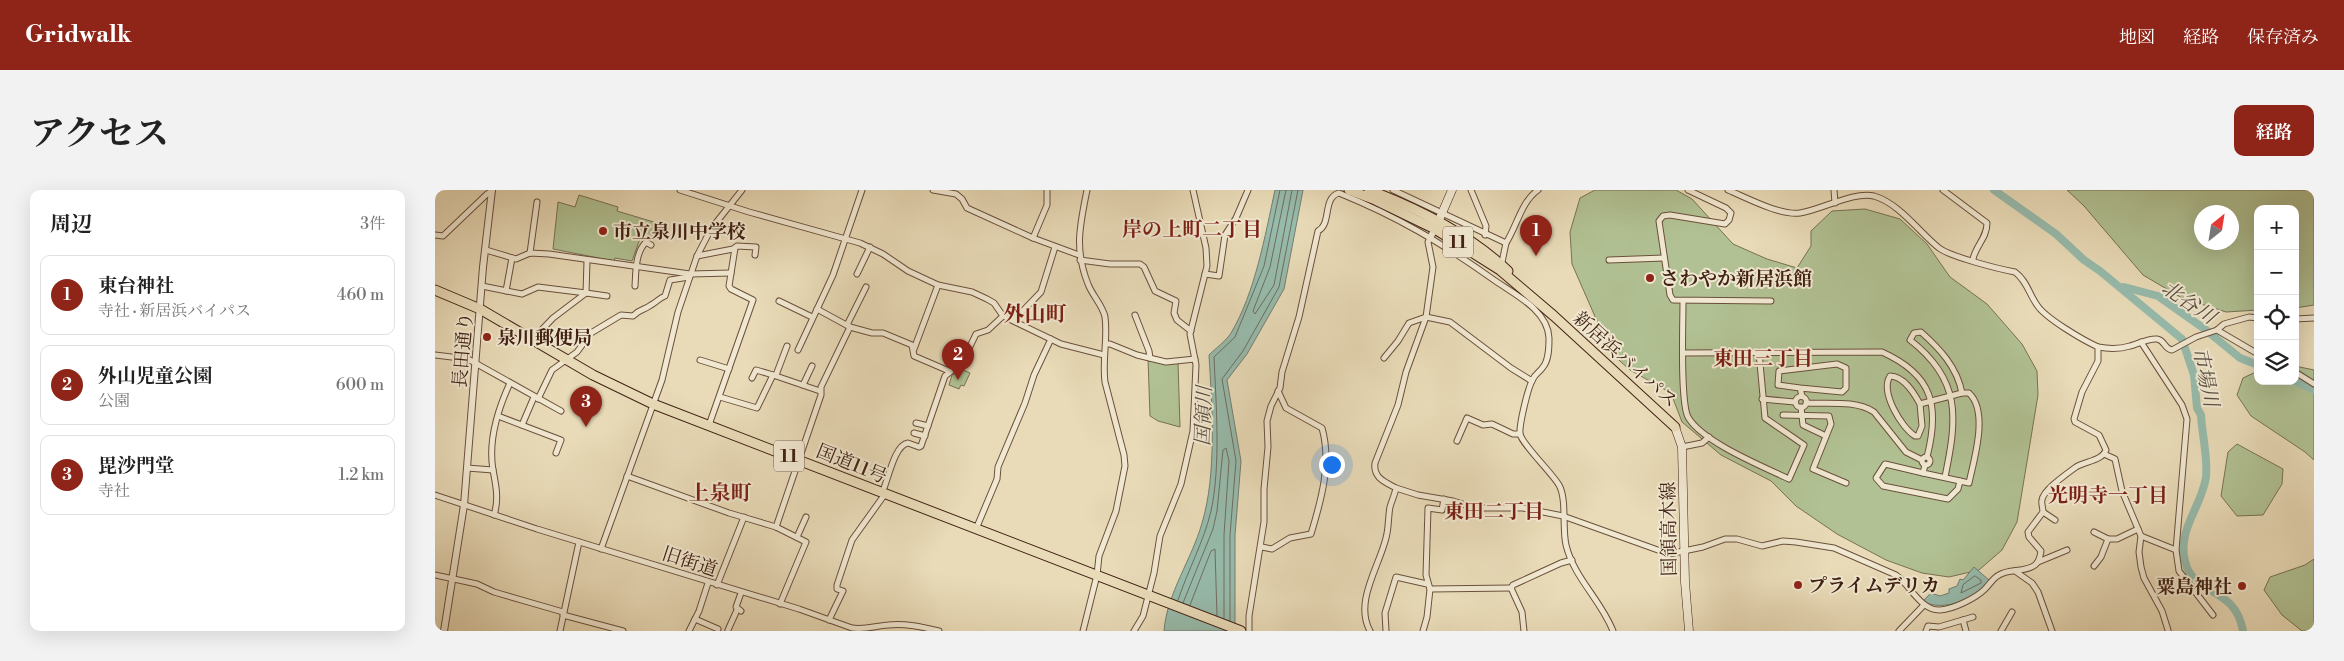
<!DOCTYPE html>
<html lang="ja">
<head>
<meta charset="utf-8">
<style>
	:root { --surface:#fff; --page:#f2f2f2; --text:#222; --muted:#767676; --line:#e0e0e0; --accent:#8f2418 }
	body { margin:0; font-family:"Libre Bodoni","Noto Serif JP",serif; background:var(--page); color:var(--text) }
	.controls { position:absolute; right:15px; top:15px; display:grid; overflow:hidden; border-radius:10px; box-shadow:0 5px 20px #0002 }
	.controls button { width:45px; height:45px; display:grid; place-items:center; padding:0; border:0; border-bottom:1px solid var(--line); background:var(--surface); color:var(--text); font:25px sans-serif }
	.compass { position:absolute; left:1759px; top:15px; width:45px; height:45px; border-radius:50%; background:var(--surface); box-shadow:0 5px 20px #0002; rotate:30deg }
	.you { position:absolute; left:896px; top:274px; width:18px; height:18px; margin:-12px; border:4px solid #fff; border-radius:50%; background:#1a73e8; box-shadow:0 0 0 8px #1a73e833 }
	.badge { display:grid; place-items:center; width:32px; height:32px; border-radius:50%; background:var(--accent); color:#fff; font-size:16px; font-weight:700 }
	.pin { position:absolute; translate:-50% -41px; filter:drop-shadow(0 1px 2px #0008) }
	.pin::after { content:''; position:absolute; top:26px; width:18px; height:15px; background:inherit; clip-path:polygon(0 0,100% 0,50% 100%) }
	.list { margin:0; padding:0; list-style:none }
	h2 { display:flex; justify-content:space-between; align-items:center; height:65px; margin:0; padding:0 20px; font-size:21px }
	h2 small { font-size:16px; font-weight:400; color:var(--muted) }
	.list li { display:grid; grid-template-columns:32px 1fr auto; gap:15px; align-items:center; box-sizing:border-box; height:80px; margin:0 10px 10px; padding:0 10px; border:1px solid var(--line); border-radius:10px }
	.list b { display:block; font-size:19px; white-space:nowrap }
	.list p { margin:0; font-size:16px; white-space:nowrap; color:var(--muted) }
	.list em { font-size:16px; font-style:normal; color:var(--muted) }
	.icon { flex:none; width:28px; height:28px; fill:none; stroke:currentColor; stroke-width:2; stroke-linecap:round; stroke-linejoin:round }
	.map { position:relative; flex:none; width:1879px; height:441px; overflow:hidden; border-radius:10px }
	header { display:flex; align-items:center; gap:30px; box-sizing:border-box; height:70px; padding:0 25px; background:var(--accent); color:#fff }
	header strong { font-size:24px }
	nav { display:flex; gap:28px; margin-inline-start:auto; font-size:18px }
	.intro { display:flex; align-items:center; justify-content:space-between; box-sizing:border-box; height:120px; padding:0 30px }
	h1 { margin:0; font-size:35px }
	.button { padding:12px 22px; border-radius:10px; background:var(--accent); color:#fff; font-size:18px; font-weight:700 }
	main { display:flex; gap:30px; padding:0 30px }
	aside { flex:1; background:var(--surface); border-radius:10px; box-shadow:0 5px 20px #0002 }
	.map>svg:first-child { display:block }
</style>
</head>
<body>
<header>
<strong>Gridwalk</strong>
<nav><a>地図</a><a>経路</a><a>保存済み</a></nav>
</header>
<div class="intro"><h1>アクセス</h1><a class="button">経路</a></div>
<main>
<aside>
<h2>周辺<small>3件</small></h2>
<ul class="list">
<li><span class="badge">1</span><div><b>東台神社</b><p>寺社 · 新居浜バイパス</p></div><em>460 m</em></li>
<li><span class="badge">2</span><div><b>外山児童公園</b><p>公園</p></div><em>600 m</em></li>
<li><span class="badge">3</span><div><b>毘沙門堂</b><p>寺社</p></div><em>1.2 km</em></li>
</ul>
</aside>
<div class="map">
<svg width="1879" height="441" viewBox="0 0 1879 441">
	<rect width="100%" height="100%" fill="#e9dbb8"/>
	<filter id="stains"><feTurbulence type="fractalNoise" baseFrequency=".004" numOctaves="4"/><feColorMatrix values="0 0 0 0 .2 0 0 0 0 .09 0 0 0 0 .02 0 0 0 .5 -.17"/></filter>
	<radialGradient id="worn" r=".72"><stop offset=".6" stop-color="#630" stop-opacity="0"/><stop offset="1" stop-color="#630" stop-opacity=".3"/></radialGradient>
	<g fill="#b1c193" stroke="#787154" fill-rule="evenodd">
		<polygon points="1160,0 1241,0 1257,9 1298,54 1332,69 1362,78 1376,56 1376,41 1397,21 1430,19 1465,29 1492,54 1515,87 1552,114 1587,154 1602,181 1603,205 1582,332 1567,360 1544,380 1514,387 1487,383 1451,370 1402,344 1361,316 1336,291 1286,265 1247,232 1236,203 1195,180 1176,163 1137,74 1135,42 1145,8"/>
		<path d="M1632 0H1879V115L1860 118V19H1823V120L1791 122 1747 108 1708 85 1649 16ZM1766 22H1796V52H1766Z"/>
		<polygon points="144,5 183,17 182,21 222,33 218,47 206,46 197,71 180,68 179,71 118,59 123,12 140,17"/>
		<polygon points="713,169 743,172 745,237 723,231 715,226"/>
		<polygon points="1860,176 1879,180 1879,270 1870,262 1816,226 1802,205 1808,188 1823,181 1823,191 1860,191"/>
		<polygon points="526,179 535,183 529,196 526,195 524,199 514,195 517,185"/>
		<polygon points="1802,254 1848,279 1847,294 1828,325 1802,326 1786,306 1793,262"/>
		<polygon points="1879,369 1879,441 1867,441 1847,425 1829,400 1835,387 1870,375"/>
	</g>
	<g fill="#97bbac" stroke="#747d6f">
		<path d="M840 0H868L849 99 812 164 792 190 806 271 800 345V441H729C732 403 757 369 767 333 782 284 777 215 774 165 781 158 791 151 796 143 820 103 830 46 840 0Z"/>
		<path d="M1539 377 1554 390C1543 409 1507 423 1488 411L1496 403 1505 406 1514 403V399L1522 396 1525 389 1528 390Z"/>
	</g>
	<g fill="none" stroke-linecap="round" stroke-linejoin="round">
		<g stroke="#6c6e60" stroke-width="1">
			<polyline points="851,0 835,77 818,121 820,124 839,95 857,0"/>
			<polygon points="1540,386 1546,390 1546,393 1526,403 1528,395"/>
			<path d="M743 410C753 380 769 351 776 321 786 275 781 214 779 167L800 147 829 76 845 0"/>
			<polyline points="748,413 778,339 782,321 788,260 791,258 794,271 789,345 789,428"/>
			<polyline points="755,415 776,361 780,359 782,426"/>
			<polyline points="795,431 795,345 801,271 787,189 808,161 844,97 863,0"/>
		</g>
		<g stroke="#97bbac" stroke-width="8">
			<path d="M1559 0 1621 44 1649 70 1665 81 1747 149 1759 185 1762 218 1766 225C1767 245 1773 267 1771 287 1767 316 1742 340 1750 371 1758 407 1800 395 1808 441"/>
			<polyline points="1689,97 1723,106 1771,140 1805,168 1823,175"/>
			<polyline points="1860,191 1879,200"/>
		</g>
		<defs>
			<g id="minor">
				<polyline points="245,0 314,22 425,53 448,64 473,81 503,95 537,102 552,109 559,113 568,126 626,154 669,165"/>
				<polyline points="498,0 521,4 527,9 532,18 598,48 644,65"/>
				<path d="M958 0 1071 53C1082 36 1086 12 1103 0"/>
				<polyline points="1036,0 1051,36 1050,45"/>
				<polyline points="1253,0 1291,18 1296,23 1294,30 1290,34 1235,25 1228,26 1224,31 1235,105 1238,110 1336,111"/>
				<polyline points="1399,0 1400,13"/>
				<path d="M1508 0 1552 33C1552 48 1541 55 1538 69"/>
				<polyline points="0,45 8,46 52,4 57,1"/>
				<polyline points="598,48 612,15 612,0"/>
				<polyline points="51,60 81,69 95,63 114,64 255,84 296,83"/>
				<polyline points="95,63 102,12"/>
				<polyline points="262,66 298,59 302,56 321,57 320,65"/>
				<polyline points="645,70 675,74 705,74 709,77 720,101 741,111 739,123 742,130 756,141"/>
				<polyline points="1174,70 1229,68"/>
				<polyline points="1066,77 1071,53"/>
				<polyline points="422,84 435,57"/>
				<polyline points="770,84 784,86 790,45 801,28 813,0"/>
				<polyline points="47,96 87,104 103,97 151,103 152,71"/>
				<path d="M200 96C201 82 200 63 211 52L216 55"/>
				<polyline points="71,101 77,68"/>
				<polyline points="344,111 377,127"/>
				<path d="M1248 112C1248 134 1245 211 1253 227 1267 252 1329 277 1354 289L1369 255 1330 228 1324 162"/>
				<polyline points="700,125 714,161 715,168"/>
				<polyline points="1860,129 1879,128"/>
				<polyline points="579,130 606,102 620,57"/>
				<polyline points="412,135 431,97"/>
				<polyline points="415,137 437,143 448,143 477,155 479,166 514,181"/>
				<polyline points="1782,140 1823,164"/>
				<polyline points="97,150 118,128 151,103 172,106"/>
				<polyline points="1706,152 1747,215 1752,229 1741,360"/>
				<polyline points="671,154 675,154 702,165 731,172 760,169"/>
				<path d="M1663 157C1674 159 1685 159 1695 156 1703 154 1714 148 1722 149 1730 150 1729 159 1737 160L1761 147 1782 140 1789 134 1814 127 1823 128"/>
				<polyline points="479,159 503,95"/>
				<polyline points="363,160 398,85 427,0"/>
				<path d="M1249 163 1447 162C1498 185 1505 216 1492 267"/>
				<polyline points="0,165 33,169 126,221"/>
				<polyline points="949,168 963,151 974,133 991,127 1015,132 1076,178 1097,191"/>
				<polyline points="265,170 294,179"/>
				<polyline points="1860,182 1879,194"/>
				<polyline points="341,185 352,156"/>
				<polyline points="317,188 321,180 338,185"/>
				<polyline points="368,195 377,176"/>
				<polyline points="1365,198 1407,202 1411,198 1411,178 1402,174 1344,181 1343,195 1365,198 1367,206"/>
				<circle cx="1366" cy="212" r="5.5"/>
				<polyline points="285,207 322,218 338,185 385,201"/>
				<path d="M103 209 117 180 142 162 156 143 186 125 198 126C206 118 208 121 216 115 222 112 224 108 230 106L235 90 254 87"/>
				<polyline points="1327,209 1360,212"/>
				<path d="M1371 213C1393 214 1421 210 1439 222L1471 262 1487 270"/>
				<path d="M1485 214C1479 203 1469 186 1455 186 1445 202 1466 237 1480 246H1483L1487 236 1485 214 1527 203H1534C1554 222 1539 269 1534 293L1525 291 1523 299 1513 309 1448 296 1441 288 1450 274 1488 283"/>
				<polyline points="1366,217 1368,235 1391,246"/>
				<polyline points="1348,225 1394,226 1396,234 1378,279 1411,293"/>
				<polyline points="63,226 126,250 121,263"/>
				<polyline points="481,233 493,236"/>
				<polyline points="87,235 99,207"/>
				<polyline points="274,235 318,110 296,99 294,96 300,58"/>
				<polyline points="479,243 490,246"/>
				<polyline points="1022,251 1032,228 1048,235 1057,234 1078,244 1085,244"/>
				<polyline points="1247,257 1267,253 1274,247"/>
				<polyline points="1669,264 1680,269 1687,301 1706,346 1704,362 1706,377 1709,388 1727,421 1733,440"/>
				<circle cx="1491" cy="271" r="4"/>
				<polyline points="1490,275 1488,283 1525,291"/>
				<polyline points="32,278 58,280"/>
				<polyline points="192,286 294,323 341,337"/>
				<path d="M1510 287C1522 229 1527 190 1475 150L1479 143 1486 142C1505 159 1522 177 1527 203"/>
				<path d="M961 298 983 305 1018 311 1040 318H1088L1128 326 1234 364 1268 357 1290 349H1302L1327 356 1348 351 1361 352 1399 358 1461 385C1475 395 1486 421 1505 420 1519 419 1541 408 1550 399 1555 394 1558 388 1564 385 1575 378 1589 383 1600 375 1605 371 1605 366 1606 361L1594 347 1593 342 1608 322C1608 318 1606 313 1607 310 1608 300 1633 283 1641 277 1650 271 1667 271 1671 260L1664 245 1640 232 1639 229 1647 202 1663 171V157C1648 150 1610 128 1602 115 1594 104 1592 91 1580 82 1564 79 1516 67 1504 58 1485 43 1464 13 1439 6 1419 1 1386 20 1365 23 1346 26 1312 8 1293 0"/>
				<path d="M447 303C453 291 459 255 473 253L484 257 486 256 510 186 527 173 541 144 553 140 568 126"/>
				<path d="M0 305 102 339 364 419 417 438C430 440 440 436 453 435 470 433 487 437 504 441"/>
				<polyline points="1009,309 1007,320 993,318 991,385 995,399 1076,398"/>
				<polyline points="1608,322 1620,330"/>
				<path d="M59 325C64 310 61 295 58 280 53 251 63 219 75 193"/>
				<polyline points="541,339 562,289 563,277 590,213 599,185 616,149"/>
				<polyline points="1659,342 1673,349 1666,367 1659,376"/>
				<polyline points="1706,346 1741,360 1744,381 1778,425"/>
				<polyline points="362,347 371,327"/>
				<polyline points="1673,349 1682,349 1703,339"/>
				<path d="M827 357 837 359 855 348 876 344C886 311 897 273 887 238L851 218 843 201"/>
				<polyline points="166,359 227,190 243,122 262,66 276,39 307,0"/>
				<polyline points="1603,372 1632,360"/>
				<polyline points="1580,381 1597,393 1603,402 1617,441"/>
				<polyline points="0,385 42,394 59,402 128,422"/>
				<polyline points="282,395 309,327"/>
				<polyline points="345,414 371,352 341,337 386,205 386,197 415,137 382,119"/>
				<polyline points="306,421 301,417 306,403"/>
				<polyline points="128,425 188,441"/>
				<polyline points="260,429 283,439"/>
				<polyline points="394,430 408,401 402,399 402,395 417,350 450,304"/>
				<polyline points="1528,430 1531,441"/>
				<polyline points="293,440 302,420"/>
				<polyline points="125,441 144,352"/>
				<polyline points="254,441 264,421 273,393"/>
				<path d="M648 441 662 385 664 366 681 321 690 276 689 265 670 192C667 170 673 149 670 127 668 116 657 105 653 94 639 59 645 35 652 0"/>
				<polyline points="699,441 708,426 719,383 725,346 746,294 758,241 761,175 755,144 772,76 771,58 758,0"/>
				<path d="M814 441V426L829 332V299L833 257 832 231 836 216 845 198 847 182 864 127 883 41C897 34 887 8 904 3 963 27 1007 53 1059 90 1079 104 1113 120 1114 148 1114 157 1114 170 1108 177 1105 182 1100 184 1098 189 1093 197 1084 235 1085 244 1087 254 1117 283 1124 295 1132 309 1127 338 1131 355 1139 388 1166 410 1178 441"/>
				<path d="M935 441C919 412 944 377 951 348 954 337 953 327 955 317 957 310 960 304 961 298 950 292 938 288 940 273L963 215 971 182 991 127 998 77 993 52 996 46"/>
				<polyline points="951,441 950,423 961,387 992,394"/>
				<polyline points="988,441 992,427 995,399"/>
				<polyline points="1089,441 1087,422 1076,398 1078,395 1126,373 1137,370"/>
				<polyline points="1464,441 1489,415"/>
				<polyline points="1491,441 1493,436 1504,437 1538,427"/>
				<polyline points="1566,441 1577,422"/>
			</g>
			<g id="tertiary">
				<polyline points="996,46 1000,39"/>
				<polyline points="9,441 29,315 48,77 57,0"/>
			</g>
			<g id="secondary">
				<polyline points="1001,37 1017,0"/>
				<polyline points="1240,237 1247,257 1250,392 1254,441"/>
			</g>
			<g id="trunk">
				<polyline points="914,0 938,9 1000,39 1065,80 1119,126 1240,237"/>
				<path d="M934 0C984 19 1034 44 1073 81"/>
				<polyline points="0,100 45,119 158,185 218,214 806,441"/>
			</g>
		</defs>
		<use href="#minor" stroke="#6a503d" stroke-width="7"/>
		<use href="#tertiary" stroke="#6a503d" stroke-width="8"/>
		<use href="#secondary" stroke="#402114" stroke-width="9"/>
		<use href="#trunk" stroke="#402114" stroke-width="11"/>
		<use href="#minor" stroke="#f1e8d1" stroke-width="5"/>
		<use href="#tertiary" stroke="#f1e8d1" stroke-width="6"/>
		<use href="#secondary" stroke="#f1e8d1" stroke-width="8"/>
		<use href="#trunk" stroke="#e9dbb8" stroke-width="9"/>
	</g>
	<g fill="#8f2418" stroke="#f1e8d1" stroke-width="2">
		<circle cx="168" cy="41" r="5"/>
		<circle cx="1215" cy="88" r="5"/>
		<circle cx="52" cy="147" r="5"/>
		<circle cx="1363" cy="395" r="5"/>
		<circle cx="1807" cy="396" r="5"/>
	</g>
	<g text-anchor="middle" stroke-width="4" stroke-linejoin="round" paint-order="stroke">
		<g fill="#f1e8d1" stroke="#755d4d" stroke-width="1">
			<rect x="1008" y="36.5" width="30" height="31" rx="4"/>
			<rect x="339" y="250.5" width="30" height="31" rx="4"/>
		</g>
		<g font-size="18" font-weight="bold" fill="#402114">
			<text x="1023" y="58">11</text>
			<text x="354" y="272">11</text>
		</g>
		<g font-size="19" font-weight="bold" fill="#402114" stroke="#f1e8d1" text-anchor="start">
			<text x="178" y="48">市立泉川中学校</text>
			<text x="1225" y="95">さわやか新居浜館</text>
			<text x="62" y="154">泉川郵便局</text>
			<text x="1373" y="402">プライムデリカ</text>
			<text x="1797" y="403" text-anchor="end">粟島神社</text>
		</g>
		<g font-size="19" fill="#402114" stroke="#f1e8d1">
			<text transform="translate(27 160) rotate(-85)" y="7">長田通り</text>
			<text transform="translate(1191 169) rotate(42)" y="7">新居浜バイパス</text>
			<text transform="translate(417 273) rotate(22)" y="7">国道11号</text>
			<text transform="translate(1233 339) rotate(-91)" y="7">国領高木線</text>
			<text transform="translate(255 371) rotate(18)" y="7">旧街道</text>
		</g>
		<g font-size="20" font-weight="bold" fill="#7a1f14" stroke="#f1e8d1">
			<text x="757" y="46">岸の上町二丁目</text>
			<text x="1328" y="175">東田三丁目</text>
			<text x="1673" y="312">光明寺一丁目</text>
			<text x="1059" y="328">東田二丁目</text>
		</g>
		<g font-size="20" font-style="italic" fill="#5a4f42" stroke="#f1e8d1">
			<text transform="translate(1754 112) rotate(34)" y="7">北谷川</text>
			<text transform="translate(1771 187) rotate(78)" y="7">市場川</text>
			<text transform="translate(768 226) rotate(-88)" y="7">国領川</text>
		</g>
		<g font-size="21" font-weight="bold" fill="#7a1f14" stroke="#f1e8d1">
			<text x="600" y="131">外山町</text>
			<text x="285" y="310">上泉町</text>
		</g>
	</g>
	<rect width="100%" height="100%" filter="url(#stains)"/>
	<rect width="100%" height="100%" fill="url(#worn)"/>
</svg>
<div class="controls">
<button>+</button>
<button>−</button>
<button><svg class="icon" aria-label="locate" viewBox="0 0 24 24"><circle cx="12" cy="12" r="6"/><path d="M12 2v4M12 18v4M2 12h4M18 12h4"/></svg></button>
<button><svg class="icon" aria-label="layers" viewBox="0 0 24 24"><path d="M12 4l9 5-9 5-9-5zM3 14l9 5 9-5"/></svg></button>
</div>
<svg class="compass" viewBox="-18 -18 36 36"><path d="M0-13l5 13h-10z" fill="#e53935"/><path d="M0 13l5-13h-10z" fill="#767676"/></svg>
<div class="you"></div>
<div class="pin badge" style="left:1101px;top:66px">1</div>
<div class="pin badge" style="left:523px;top:190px">2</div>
<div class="pin badge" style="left:151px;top:237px">3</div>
</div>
</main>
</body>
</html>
